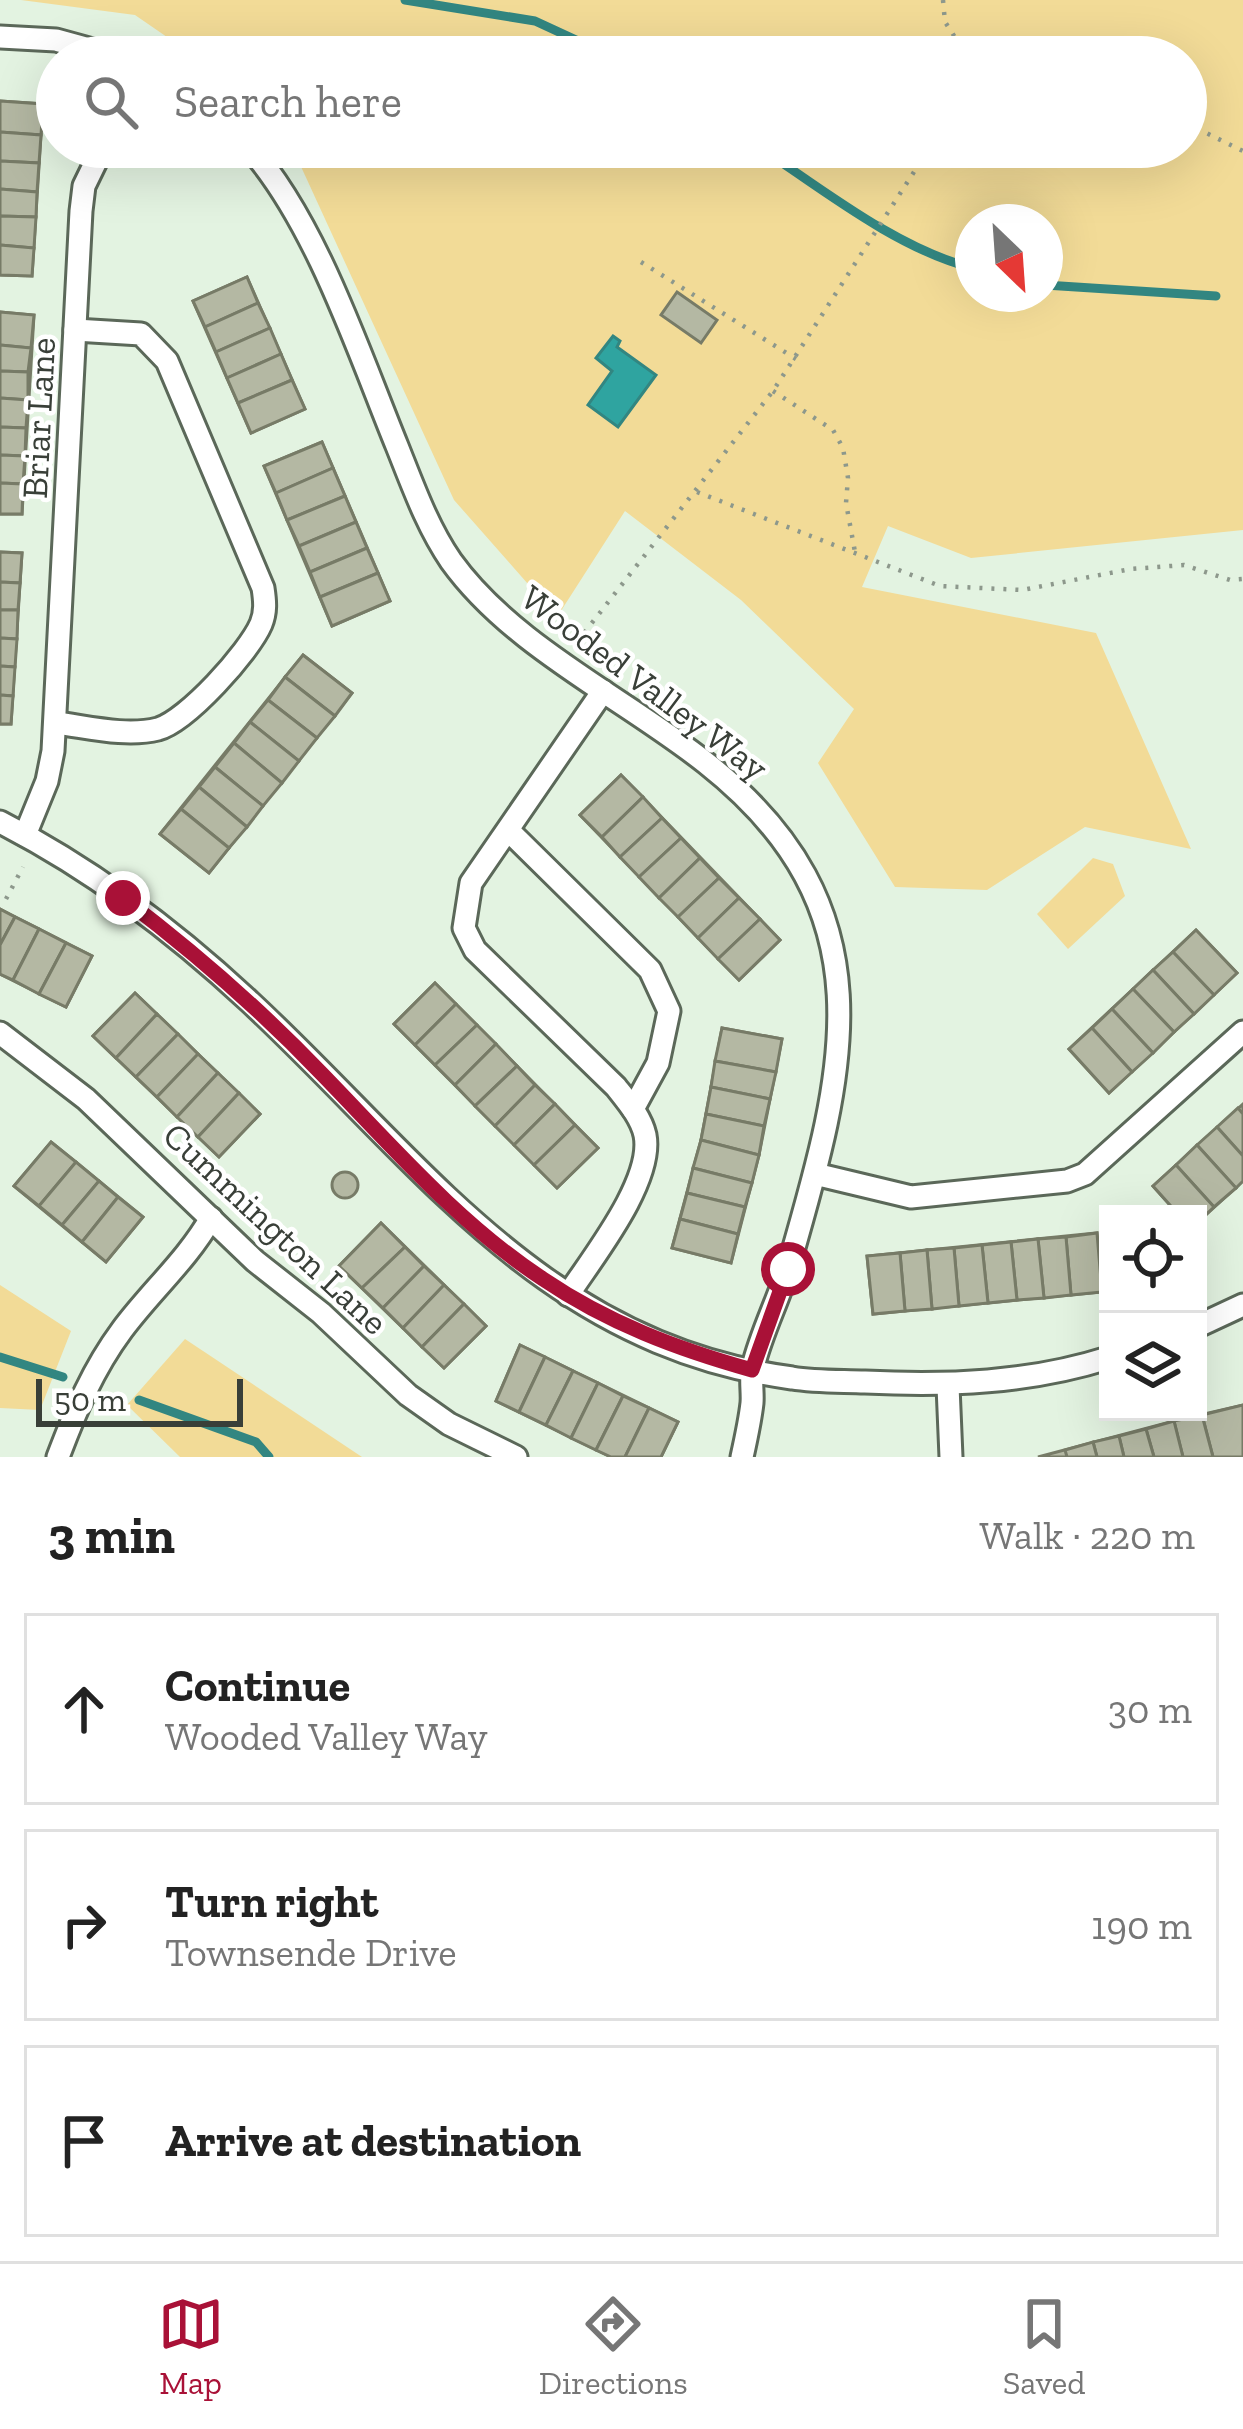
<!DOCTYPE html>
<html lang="en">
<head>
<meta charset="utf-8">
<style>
	:root { --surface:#fff; --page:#f6f6f6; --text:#222; --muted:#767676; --line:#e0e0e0; --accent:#a91137 }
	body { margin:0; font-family:"Zilla Slab",serif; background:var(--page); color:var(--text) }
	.controls { position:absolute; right:36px; bottom:36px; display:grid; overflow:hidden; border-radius:0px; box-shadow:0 12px 48px #0002 }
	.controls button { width:108px; height:108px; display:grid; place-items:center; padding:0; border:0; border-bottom:3px solid var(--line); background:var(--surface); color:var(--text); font:60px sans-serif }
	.compass { position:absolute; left:955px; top:204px; width:108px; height:108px; border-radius:50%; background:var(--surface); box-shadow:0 12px 48px #0002; rotate:155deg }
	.scale { position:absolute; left:36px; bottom:30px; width:207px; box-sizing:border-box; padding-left:12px; border:6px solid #393f38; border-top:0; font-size:33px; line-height:42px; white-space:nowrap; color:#393f38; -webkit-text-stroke:9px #fff; paint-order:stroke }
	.stop { position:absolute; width:36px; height:36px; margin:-27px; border:9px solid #a91137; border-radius:50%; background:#fff }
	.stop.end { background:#a91137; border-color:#fff; box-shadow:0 3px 12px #0008 }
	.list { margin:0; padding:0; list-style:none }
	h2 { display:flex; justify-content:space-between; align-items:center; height:156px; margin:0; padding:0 48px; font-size:51px }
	h2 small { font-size:39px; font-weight:400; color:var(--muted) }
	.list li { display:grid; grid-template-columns:78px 1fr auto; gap:36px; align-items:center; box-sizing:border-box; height:192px; margin:0 24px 24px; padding:0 24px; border:3px solid var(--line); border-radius:0px }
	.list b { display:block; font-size:45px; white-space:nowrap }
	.list p { margin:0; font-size:39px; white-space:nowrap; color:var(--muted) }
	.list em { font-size:39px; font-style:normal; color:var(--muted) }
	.icon { flex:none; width:66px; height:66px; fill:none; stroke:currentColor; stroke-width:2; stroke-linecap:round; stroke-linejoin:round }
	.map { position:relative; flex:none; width:1243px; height:1457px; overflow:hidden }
	.search { position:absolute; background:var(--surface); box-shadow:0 12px 48px #0002; left:36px; right:36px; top:36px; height:132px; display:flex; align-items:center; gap:30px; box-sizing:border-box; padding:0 42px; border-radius:66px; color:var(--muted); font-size:45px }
	.sheet { height:804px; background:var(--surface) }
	nav { display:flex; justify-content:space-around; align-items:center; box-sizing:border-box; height:168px; border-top:3px solid var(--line); background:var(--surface); font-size:33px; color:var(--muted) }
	nav a { display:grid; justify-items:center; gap:6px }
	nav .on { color:var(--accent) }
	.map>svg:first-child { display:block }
</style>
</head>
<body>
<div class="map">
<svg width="1243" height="1457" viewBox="0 0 1243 1457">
	<rect width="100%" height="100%" fill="#e3f3e1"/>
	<g fill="#f2db97" fill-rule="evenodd">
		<path d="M21 0H1243V530L971 558 888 526 862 587 1096 633 1191 849 1085 827 987 890 895 887 818 763 854 709 741 600 625 511 557 617 454 500 292 147H1186V57H196L135 15ZM973 222H1045V294H973Z"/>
		<polygon points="1093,858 1113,864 1125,896 1068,949 1037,914"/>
		<polygon points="0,1285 71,1331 40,1410 0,1408"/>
		<polygon points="185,1339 362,1457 180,1457 127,1405"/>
	</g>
	<polygon fill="#2fa4a0" stroke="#328681" stroke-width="3" points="613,336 620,341 617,347 656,375 618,427 588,405 612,371 596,358"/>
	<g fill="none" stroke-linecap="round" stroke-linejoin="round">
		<g stroke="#328681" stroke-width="9">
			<polyline points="405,0 535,21 613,57"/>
			<path d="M759 147C822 189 899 250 973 268"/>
			<polyline points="1045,285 1216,296"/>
			<polyline points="0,1357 63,1377"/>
			<polyline points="139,1400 256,1442 269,1457"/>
		</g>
	</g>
	<g fill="#b4b8a3" stroke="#777b67" stroke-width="3">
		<polygon points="0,101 43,104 32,276 0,275"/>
		<polygon points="0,101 43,104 41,135 0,132"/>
		<polygon points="0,132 41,135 39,163 0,161"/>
		<polygon points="0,161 39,163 37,192 0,189"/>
		<polygon points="0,189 37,192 36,217 0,216"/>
		<polygon points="0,216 36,217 34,248 0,245"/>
		<polygon points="0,245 34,248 32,276 0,275"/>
		<polygon points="247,277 305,409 251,433 193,301"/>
		<polygon points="247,277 258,303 205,327 193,301"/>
		<polygon points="677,292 717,320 701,343 661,315"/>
		<polygon points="258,303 270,328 216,352 205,327"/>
		<polygon points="0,312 34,315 22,514 0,514"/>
		<polygon points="0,312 34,315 31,348 0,345"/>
		<polygon points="270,328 281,354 227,378 216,352"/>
		<polygon points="0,345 31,348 28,372 0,371"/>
		<polygon points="281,354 292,380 238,403 227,378"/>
		<polygon points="0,371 28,372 28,400 0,398"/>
		<polygon points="292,380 305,409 251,433 238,403"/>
		<polygon points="0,398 28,400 26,428 0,427"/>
		<polygon points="0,427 26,428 25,456 0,455"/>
		<polygon points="322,442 390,601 332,626 264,466"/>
		<polygon points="322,442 333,468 276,493 264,466"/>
		<polygon points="0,455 25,456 23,484 0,483"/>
		<polygon points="333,468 345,496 287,520 276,493"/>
		<polygon points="0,483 23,484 22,514 0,514"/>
		<polygon points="345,496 356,522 299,546 287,520"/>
		<polygon points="356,522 367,548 310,572 299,546"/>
		<polygon points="367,548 378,573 320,597 310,572"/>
		<polygon points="0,552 22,553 11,724 0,724"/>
		<polygon points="0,552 22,553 20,583 0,582"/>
		<polygon points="378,573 390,601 332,626 320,597"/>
		<polygon points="0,582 20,583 18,610 0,610"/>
		<polygon points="0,610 18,610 17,639 0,638"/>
		<polygon points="0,638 17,639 15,667 0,666"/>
		<polygon points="303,655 352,693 209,873 160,834"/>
		<polygon points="303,655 352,693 335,716 285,677"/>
		<polygon points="0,666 15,667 13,696 0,695"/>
		<polygon points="285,677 335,716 317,738 268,700"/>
		<polygon points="0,695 13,696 11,724 0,724"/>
		<polygon points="268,700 317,738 299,761 250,722"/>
		<polygon points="250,722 299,761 282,783 234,743"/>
		<polygon points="234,743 282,783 263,806 215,767"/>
		<polygon points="215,767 263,806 247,827 199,787"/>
		<polygon points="621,775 780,940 739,980 580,815"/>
		<polygon points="621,775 643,797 602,837 580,815"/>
		<polygon points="199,787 247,827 229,848 181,809"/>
		<polygon points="643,797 662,818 620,857 602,837"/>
		<polygon points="181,809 229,848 209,873 160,834"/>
		<polygon points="662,818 681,838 639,877 620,857"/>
		<polygon points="681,838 700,858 659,898 639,877"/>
		<polygon points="700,858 719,878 678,917 659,898"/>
		<polygon points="719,878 739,898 698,938 678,917"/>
		<polygon points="739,898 760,919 718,959 698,938"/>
		<polygon points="0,909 92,956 66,1007 0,974"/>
		<polygon points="0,909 15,917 0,945"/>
		<polygon points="15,917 39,929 13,980 0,974 0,945"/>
		<polygon points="760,919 780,940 739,980 718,959"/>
		<polygon points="39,929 66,943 39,994 13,980"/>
		<polygon points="1196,930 1237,973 1109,1093 1069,1049"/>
		<polygon points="1196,930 1237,973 1214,995 1173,952"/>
		<polygon points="66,943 92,956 66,1007 39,994"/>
		<polygon points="1173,952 1214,995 1194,1014 1153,970"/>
		<polygon points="1153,970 1194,1014 1174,1032 1133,989"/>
		<polygon points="435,983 598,1148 557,1188 394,1024"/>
		<polygon points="435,983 456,1004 415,1045 394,1024"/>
		<polygon points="1133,989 1174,1032 1153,1053 1112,1009"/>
		<polygon points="135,993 260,1114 219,1157 93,1036"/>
		<polygon points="135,993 157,1014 116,1058 93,1036"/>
		<polygon points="456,1004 477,1025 435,1065 415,1045"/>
		<polygon points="1112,1009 1153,1053 1132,1072 1092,1028"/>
		<polygon points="157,1014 178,1034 136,1077 116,1058"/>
		<polygon points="477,1025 496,1044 455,1085 435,1065"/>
		<polygon points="722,1028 782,1039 759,1155 731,1263 672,1248 701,1140"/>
		<polygon points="722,1028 782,1039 776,1072 715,1061"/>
		<polygon points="1092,1028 1132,1072 1109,1093 1069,1049"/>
		<polygon points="178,1034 198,1054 157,1097 136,1077"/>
		<polygon points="496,1044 517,1066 475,1106 455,1085"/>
		<polygon points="198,1054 218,1073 177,1117 157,1097"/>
		<polygon points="715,1061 776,1072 770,1099 711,1087"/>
		<polygon points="517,1066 535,1085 495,1126 475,1106"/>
		<polygon points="218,1073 239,1093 198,1137 177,1117"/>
		<polygon points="535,1085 555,1104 514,1145 495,1126"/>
		<polygon points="711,1087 770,1099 764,1126 706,1114"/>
		<polygon points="239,1093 260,1114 219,1157 198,1137"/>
		<polygon points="555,1104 575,1125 534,1165 514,1145"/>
		<polygon points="1243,1104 1243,1181 1198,1222 1198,1214 1178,1214 1153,1186"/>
		<polygon points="1238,1108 1243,1114 1243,1156 1217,1127"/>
		<polygon points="706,1114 764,1126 759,1155 701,1140"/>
		<polygon points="575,1125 598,1148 557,1188 534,1165"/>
		<polygon points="1217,1127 1243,1156 1243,1181 1236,1188 1197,1145"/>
		<polygon points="701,1140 759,1155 752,1183 693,1168"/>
		<polygon points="51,1142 143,1217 106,1262 14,1186"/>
		<polygon points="51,1142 76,1162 39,1206 14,1186"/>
		<polygon points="1197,1145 1236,1188 1214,1207 1176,1165"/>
		<polygon points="76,1162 99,1181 62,1225 39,1206"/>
		<polygon points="1176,1165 1214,1207 1198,1222 1198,1214 1178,1214 1153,1186"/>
		<polygon points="693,1168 752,1183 745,1207 687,1193"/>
		<circle cx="345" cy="1185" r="13"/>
		<polygon points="99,1181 118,1197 82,1242 62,1225"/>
		<polygon points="687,1193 745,1207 738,1234 680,1219"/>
		<polygon points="118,1197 143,1217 106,1262 82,1242"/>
		<polygon points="680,1219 738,1234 731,1263 672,1248"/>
		<polygon points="381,1223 486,1326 444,1368 339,1266"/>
		<polygon points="381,1223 405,1247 362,1288 339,1266"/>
		<polygon points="1097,1233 1102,1292 873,1314 867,1256"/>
		<polygon points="1097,1233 1102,1292 1071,1295 1066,1237"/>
		<polygon points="1066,1237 1071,1295 1044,1298 1038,1239"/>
		<polygon points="1038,1239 1044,1298 1017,1300 1011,1242"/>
		<polygon points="1011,1242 1017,1300 988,1303 982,1245"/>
		<polygon points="982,1245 988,1303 959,1306 954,1248"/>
		<polygon points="405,1247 424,1266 383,1308 362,1288"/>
		<polygon points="954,1248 959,1306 932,1309 927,1250"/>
		<polygon points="927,1250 932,1309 905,1311 900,1253"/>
		<polygon points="900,1253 905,1311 873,1314 867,1256"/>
		<polygon points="424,1266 444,1285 403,1328 383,1308"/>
		<polygon points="444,1285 464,1304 422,1347 403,1328"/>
		<polygon points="464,1304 486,1326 444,1368 422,1347"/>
		<polygon points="520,1345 678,1422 661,1457 611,1457 496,1401"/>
		<polygon points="520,1345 545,1357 519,1412 496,1401"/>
		<polygon points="545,1357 573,1371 546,1425 519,1412"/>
		<polygon points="573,1371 598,1383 571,1438 546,1425"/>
		<polygon points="598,1383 623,1396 596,1450 571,1438"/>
		<polygon points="623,1396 649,1408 625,1457 611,1457 596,1450"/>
		<polygon points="1243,1405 1243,1457 1038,1457 1174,1421"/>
		<polygon points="1243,1405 1243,1457 1213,1457 1202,1415"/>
		<polygon points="649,1408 678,1422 661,1457 625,1457"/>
		<polygon points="1202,1415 1213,1457 1183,1457 1174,1421"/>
		<polygon points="1174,1421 1183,1457 1154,1457 1146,1429"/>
		<polygon points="1146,1429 1154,1457 1124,1457 1119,1436"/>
		<polygon points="1119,1436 1124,1457 1097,1457 1093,1442"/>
		<polygon points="1093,1442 1097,1457 1067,1457 1065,1450"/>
	</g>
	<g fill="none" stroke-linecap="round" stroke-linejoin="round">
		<defs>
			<g id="minor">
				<polyline points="0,37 56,40 118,57"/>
				<path d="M249 147C316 222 359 353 397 446 413 486 427 526 451 561 512 646 624 698 706 763 891 909 846 1068 789 1265 779 1299 761 1333 753 1367 750 1379 753 1392 752 1403 750 1421 746 1439 742 1457"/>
				<path d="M56 723C88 727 126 737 158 729 187 721 249 652 261 624 266 612 265 601 263 588L167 361 141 334 75 330"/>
				<path d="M0 822C92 869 175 932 250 1002 420 1160 542 1344 792 1378 816 1382 841 1381 865 1382 948 1386 1029 1383 1108 1358"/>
				<polyline points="509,831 650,970 669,1011 658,1063 633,1109"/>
				<polyline points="25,835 47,781 53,751 81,211 84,186 103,147"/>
				<polyline points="0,1033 86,1099 255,1261 321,1313 408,1395 449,1424 516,1457"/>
				<polyline points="815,1174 911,1197 1067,1181 1085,1174 1243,1032"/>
				<path d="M568 1295C592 1258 654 1181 645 1135 641 1117 627 1101 616 1087L475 950 464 928 471 883 603 691"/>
				<polyline points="1198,1326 1243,1305"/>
				<polyline points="948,1386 951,1457"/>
				<path d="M58 1457C75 1412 93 1369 122 1330 151 1291 187 1260 211 1218"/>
			</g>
		</defs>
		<use href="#minor" stroke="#5b6859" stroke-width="27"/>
		<g stroke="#8d988c" stroke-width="4.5" stroke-dasharray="3 9" stroke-linecap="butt">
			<polyline points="943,0 945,22 968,57"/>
			<polyline points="1186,123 1243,151"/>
			<polyline points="641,262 796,359"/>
			<polyline points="773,391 833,430 843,448 848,478 846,503 855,552"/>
			<polyline points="697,492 940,586 1022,590 1131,569 1184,565 1230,580 1243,579"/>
			<polyline points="577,642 773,391 930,147"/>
			<polyline points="6,899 23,867"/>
		</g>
		<use href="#minor" stroke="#fff" stroke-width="21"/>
	</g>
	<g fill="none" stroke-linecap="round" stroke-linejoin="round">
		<path stroke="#a91137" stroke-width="15" d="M123 898C194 952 260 1009 322 1074 391 1145 459 1224 543 1279 608 1323 677 1349 752 1370L788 1269"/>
	</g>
	<g text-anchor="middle" stroke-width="9" stroke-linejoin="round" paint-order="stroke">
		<g font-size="36" fill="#393f38" stroke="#fff">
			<text transform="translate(38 418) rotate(-87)" y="13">Briar Lane</text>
			<text transform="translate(645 682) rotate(37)" y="13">Wooded Valley Way</text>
			<text transform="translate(276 1228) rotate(43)" y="13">Cummington Lane</text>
		</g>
	</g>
</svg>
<div class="controls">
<button><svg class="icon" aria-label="locate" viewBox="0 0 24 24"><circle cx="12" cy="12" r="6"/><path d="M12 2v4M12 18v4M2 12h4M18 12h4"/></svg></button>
<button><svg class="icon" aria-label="layers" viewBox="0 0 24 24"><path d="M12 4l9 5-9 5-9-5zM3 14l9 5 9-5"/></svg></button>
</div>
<svg class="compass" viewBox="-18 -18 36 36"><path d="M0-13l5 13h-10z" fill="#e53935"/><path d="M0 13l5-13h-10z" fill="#767676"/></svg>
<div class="scale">50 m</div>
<div class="stop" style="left:788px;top:1269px"></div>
<div class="stop end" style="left:123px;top:898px"></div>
<div class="search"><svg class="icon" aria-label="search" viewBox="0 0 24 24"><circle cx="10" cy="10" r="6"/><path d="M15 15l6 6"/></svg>Search here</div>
</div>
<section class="sheet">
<h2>3 min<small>Walk · 220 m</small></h2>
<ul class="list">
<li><svg class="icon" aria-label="ahead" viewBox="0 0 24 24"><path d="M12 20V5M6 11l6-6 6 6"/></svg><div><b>Continue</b><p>Wooded Valley Way</p></div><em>30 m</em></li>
<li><svg class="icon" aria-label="right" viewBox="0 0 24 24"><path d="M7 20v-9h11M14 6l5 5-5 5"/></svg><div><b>Turn right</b><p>Townsende Drive</p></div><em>190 m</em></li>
<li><svg class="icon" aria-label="arrive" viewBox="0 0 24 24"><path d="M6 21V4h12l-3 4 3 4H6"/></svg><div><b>Arrive at destination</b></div></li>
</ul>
</section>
<nav>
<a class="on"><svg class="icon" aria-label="map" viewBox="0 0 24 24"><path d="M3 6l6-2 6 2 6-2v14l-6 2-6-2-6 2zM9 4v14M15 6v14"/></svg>Map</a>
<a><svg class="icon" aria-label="directions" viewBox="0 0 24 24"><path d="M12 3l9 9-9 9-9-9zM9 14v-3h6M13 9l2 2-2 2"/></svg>Directions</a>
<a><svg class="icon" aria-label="saved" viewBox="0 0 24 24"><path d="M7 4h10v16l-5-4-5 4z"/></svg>Saved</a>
</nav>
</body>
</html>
